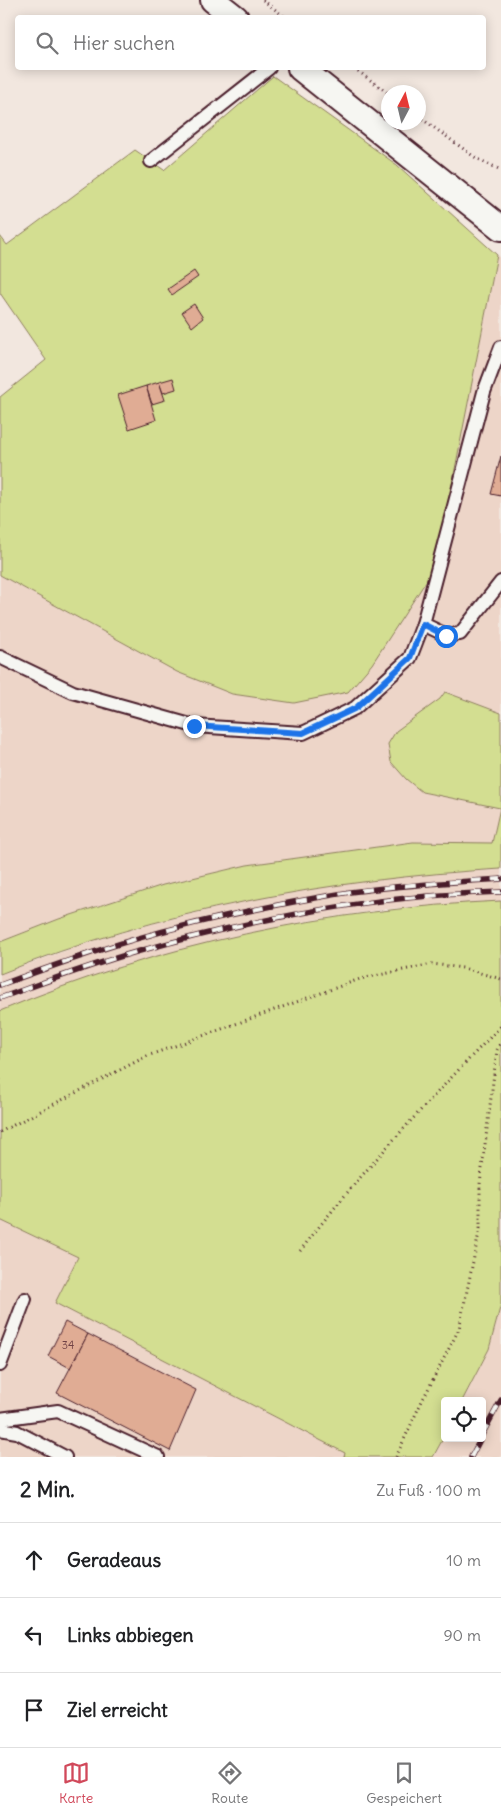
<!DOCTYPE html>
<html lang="de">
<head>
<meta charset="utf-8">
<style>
	:root { --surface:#fff; --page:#f6f6f6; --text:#202124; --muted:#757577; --line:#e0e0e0; --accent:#d1495b }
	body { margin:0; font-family:Delius,sans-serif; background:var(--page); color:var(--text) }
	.controls { position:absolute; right:15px; bottom:15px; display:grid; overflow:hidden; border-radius:5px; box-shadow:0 2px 12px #0003 }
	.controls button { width:45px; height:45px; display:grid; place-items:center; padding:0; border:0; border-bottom:1px solid var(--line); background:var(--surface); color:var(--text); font:25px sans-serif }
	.compass { position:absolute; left:381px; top:85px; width:45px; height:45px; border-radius:50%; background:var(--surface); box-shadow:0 2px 12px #0003; rotate:7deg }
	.stop { position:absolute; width:15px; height:15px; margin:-11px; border:4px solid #1a73e8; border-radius:50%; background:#fff }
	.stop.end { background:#1a73e8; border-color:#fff; box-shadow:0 1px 5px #0008 }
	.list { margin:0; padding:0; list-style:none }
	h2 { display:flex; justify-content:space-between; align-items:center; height:65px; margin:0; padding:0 20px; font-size:21px }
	h2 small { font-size:16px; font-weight:400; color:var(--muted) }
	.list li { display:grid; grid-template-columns:32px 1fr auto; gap:15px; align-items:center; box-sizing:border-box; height:75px; padding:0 20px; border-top:1px solid var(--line) }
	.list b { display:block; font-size:19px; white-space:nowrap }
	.list em { font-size:16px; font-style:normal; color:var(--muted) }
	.icon { flex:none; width:28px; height:28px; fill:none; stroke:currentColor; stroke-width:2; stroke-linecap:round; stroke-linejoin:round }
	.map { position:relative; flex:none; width:501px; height:1457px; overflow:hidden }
	.search { position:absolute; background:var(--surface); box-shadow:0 2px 12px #0003; left:15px; right:15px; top:15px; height:55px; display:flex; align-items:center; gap:12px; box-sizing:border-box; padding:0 18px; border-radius:5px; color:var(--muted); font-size:19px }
	.sheet { height:290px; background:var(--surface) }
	nav { display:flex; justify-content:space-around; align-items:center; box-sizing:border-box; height:70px; border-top:1px solid var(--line); background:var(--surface); font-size:14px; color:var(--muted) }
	nav a { display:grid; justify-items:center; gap:2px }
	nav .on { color:var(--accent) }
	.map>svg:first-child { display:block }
</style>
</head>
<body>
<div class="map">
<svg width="501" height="1457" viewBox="0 0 501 1457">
	<rect width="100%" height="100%" fill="#f2e7df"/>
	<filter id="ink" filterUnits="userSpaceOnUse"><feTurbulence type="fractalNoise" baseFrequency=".02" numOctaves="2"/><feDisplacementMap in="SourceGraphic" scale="10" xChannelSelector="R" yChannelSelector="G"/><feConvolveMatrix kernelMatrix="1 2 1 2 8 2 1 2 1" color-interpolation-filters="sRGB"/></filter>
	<g filter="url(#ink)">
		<g fill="#edd5c8">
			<polygon points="497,255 501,258 501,713 445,692 440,699 422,792 500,808 492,844 413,842 247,865 163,885 59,919 0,942 0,575 177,672 232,694 294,703 436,566"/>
			<polygon points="501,869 501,901 386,909 312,920 225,938 95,976 0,1011 0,974 93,941 159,922 245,901 315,888 387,878"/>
			<polygon points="0,1220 78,1257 55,1303 346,1453 344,1457 0,1457"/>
			<polygon points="501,1304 501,1457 433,1457 445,1435 445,1438 482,1438 482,1401 462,1401 489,1349"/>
		</g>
		<g fill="#d3de91" stroke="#8e7e5e">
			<polygon points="273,76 397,165 497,255 436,566 372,664 348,692 294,703 232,694 177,672 0,575 0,397 46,360 0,293 0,236 7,245 135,150 164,170"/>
			<path d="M445 692 501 713V869C330 879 159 910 0 974V942L59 919 163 885 247 865 413 842 492 843 500 808 422 792 406 779 391 762 388 744 396 731 440 699Z"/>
			<path d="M501 901V1304L489 1349 462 1401H445V1435L433 1457H344L345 1453 55 1303 78 1257 0 1220V1011C160 944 328 909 501 901Z"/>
		</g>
		<g fill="#e0ac94" stroke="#4a1f2b">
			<polygon points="194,271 198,277 172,295 168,289"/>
			<polygon points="194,304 203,318 192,327 182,312"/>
			<polygon points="173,378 176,389 163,393 159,382"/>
			<polygon points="159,382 165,400 152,404 146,386"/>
			<polygon points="146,386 156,420 129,429 118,395"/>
			<polygon points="501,456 501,496 491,494"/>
			<polygon points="65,1322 88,1334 70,1368 48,1356"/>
			<polygon points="88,1334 196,1390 170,1451 57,1393"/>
		</g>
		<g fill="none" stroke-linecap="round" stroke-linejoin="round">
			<defs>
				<g id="service">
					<polyline points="151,161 269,68"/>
					<polyline points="423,624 446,635 460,634 501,582"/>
					<polyline points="0,657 73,692 194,726 303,733 355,708 410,658 423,624 484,392 501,347"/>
					<polyline points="0,1365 25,1299"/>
					<polyline points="0,1419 58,1411 158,1457"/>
					<polyline points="0,1429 17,1432 65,1457"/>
				</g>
				<g id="minor">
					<polyline points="213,0 236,18"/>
					<polyline points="300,68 501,228"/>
				</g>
			</defs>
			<use href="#service" stroke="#4a1f2b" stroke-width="16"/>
			<use href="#minor" stroke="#4a1f2b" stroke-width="28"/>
			<g stroke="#4a1f2b" stroke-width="3" stroke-dasharray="1 4" stroke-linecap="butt">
				<polyline points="263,0 286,18"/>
				<polyline points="354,68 388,93"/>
				<polyline points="418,116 476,158 501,170"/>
				<polyline points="0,1132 147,1056 360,979 432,964 463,968 501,979"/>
				<path d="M300 1251C362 1171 431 1098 501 1026"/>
				<polyline points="396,1457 420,1405 459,1329 480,1228 480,1184 497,1050 501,1041"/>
			</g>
			<use href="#service" stroke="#f6f6f2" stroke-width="12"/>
			<use href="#minor" stroke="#f6f6f2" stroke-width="24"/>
			<defs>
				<g id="rail">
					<path d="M0 985C44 969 88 953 132 940 204 919 277 904 350 892 400 885 451 882 501 879"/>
					<path d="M0 998C45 982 90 965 136 952 232 925 330 904 429 896 453 894 477 893 501 892"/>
					<polyline points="482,1435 501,1400"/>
					<polyline points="471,1457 481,1438"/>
				</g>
			</defs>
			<use href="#rail" stroke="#4a1f2b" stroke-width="5.5"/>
			<use href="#rail" stroke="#f6f6f2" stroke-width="4" stroke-dasharray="11" stroke-linecap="butt"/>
		</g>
	</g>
	<g fill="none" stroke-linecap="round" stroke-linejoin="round" filter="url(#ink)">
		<polyline stroke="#1a73e8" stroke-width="6" points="194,726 303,733 356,708 410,658 423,624 446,636"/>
	</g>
	<g text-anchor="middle" stroke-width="5" stroke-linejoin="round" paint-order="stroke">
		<g font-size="11" fill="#704245">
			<text x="68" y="1349">34</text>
		</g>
	</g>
</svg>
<div class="controls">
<button><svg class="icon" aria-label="locate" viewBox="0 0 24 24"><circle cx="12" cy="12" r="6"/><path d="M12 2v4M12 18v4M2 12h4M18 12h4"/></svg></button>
</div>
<svg class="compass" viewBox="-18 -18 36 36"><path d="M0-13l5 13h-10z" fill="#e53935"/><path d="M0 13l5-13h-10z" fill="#757577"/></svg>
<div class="stop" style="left:446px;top:636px"></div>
<div class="stop end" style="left:194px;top:726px"></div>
<div class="search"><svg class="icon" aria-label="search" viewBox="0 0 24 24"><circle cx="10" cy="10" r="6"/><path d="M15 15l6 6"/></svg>Hier suchen</div>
</div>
<section class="sheet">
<h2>2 Min.<small>Zu Fuß · 100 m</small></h2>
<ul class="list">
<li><svg class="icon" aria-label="ahead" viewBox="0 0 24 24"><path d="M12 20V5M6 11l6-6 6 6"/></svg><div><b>Geradeaus</b></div><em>10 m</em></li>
<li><svg class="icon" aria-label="left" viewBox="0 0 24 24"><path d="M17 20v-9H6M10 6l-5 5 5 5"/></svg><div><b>Links abbiegen</b></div><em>90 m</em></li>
<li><svg class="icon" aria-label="arrive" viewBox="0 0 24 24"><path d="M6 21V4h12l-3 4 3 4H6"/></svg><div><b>Ziel erreicht</b></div></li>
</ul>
</section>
<nav>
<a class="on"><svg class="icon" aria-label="map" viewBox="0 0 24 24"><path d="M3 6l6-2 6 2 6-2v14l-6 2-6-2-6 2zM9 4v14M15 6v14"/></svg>Karte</a>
<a><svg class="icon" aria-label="directions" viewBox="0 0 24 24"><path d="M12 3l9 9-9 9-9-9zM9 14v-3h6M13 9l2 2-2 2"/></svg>Route</a>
<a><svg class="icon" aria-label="saved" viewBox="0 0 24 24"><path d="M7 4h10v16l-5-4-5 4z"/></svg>Gespeichert</a>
</nav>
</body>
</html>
